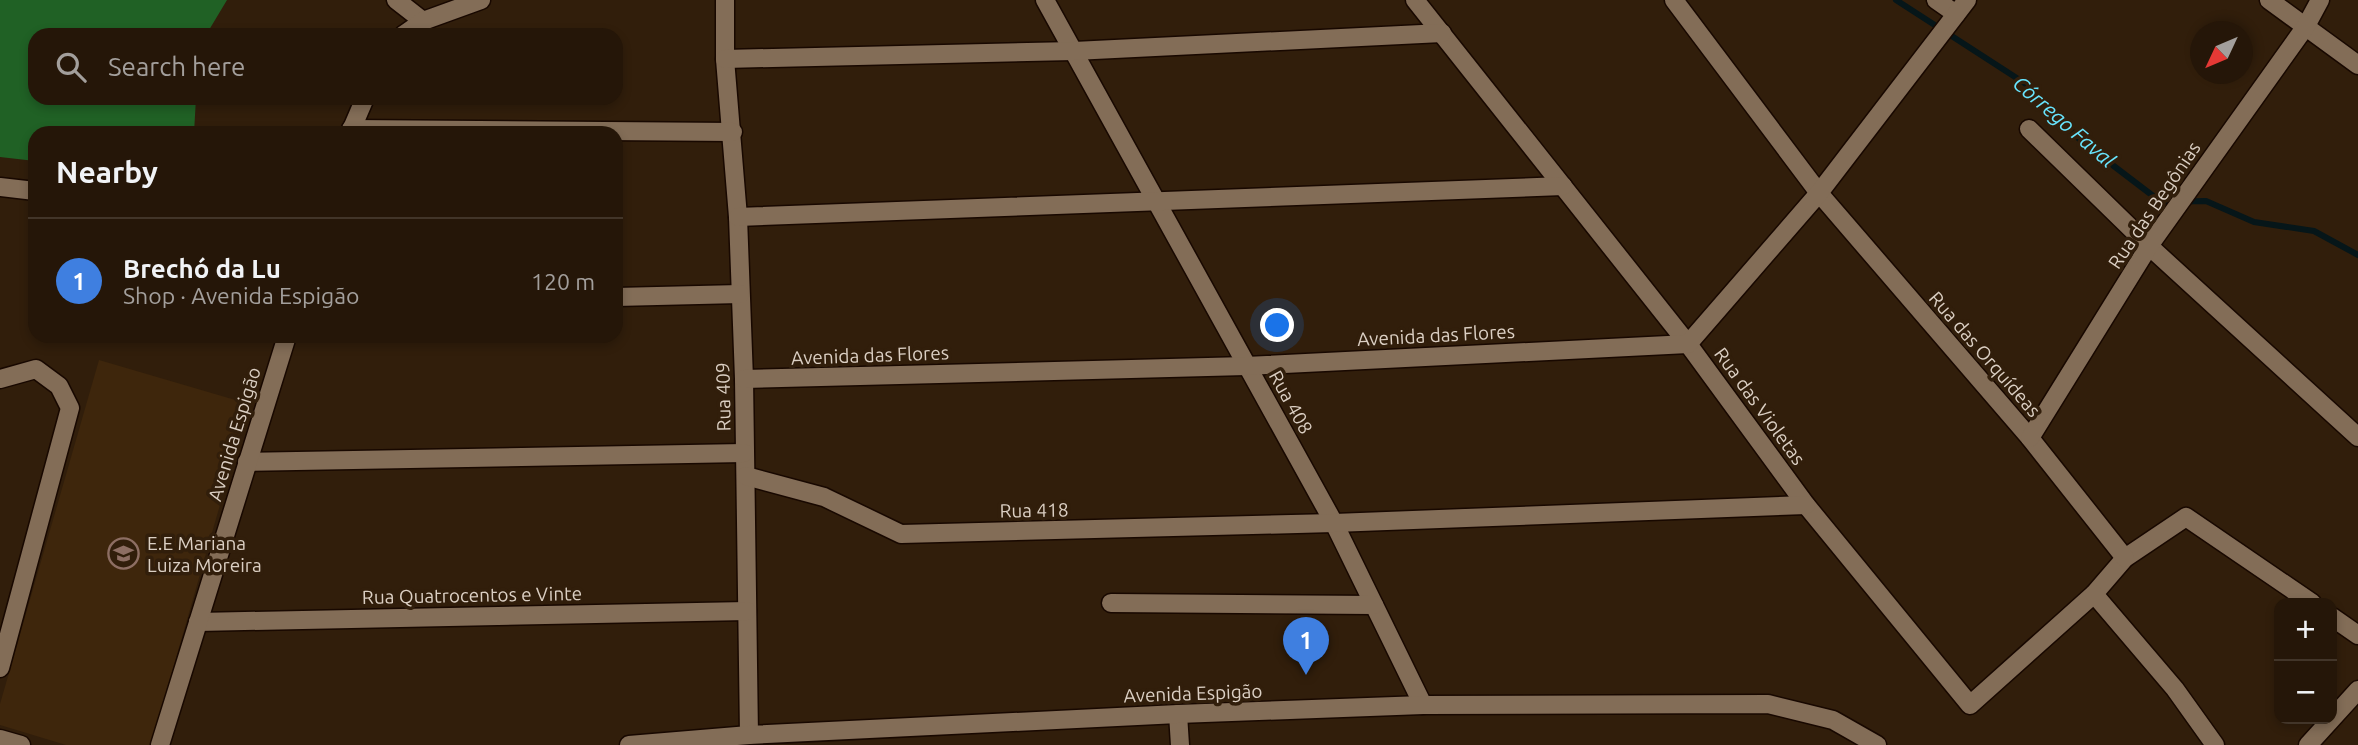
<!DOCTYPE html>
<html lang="en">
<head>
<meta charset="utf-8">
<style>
	:root { --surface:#251608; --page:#312316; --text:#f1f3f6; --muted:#a39f9c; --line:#423529; --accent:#b45309 }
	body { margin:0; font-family:Ubuntu,sans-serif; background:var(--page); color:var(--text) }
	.controls { position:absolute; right:21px; bottom:21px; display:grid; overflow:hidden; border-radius:14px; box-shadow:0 4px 10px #0003 }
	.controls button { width:63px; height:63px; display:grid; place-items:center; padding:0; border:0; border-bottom:2px solid var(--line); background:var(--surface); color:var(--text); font:35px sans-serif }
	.compass { position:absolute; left:2190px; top:21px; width:63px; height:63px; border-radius:50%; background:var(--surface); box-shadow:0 4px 10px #0003; rotate:226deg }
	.you { position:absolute; left:1278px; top:326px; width:24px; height:24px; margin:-18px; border:5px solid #fff; border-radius:50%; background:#1a73e8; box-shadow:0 0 0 10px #1a73e833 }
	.badge { display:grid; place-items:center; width:46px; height:46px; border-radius:50%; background:var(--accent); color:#fff; font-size:23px; font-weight:700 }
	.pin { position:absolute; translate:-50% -58px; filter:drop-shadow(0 2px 4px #0008) }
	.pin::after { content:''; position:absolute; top:37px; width:24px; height:21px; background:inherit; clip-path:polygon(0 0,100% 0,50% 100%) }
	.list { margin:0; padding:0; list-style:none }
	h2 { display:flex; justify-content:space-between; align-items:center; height:91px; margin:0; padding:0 28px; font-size:30px }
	h2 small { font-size:23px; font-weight:400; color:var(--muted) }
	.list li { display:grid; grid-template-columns:46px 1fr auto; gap:21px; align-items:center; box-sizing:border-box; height:126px; padding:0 28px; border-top:2px solid var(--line) }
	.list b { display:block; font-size:26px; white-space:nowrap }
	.list p { margin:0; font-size:23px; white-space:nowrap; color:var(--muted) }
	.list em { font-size:23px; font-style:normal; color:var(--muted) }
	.icon { flex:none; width:38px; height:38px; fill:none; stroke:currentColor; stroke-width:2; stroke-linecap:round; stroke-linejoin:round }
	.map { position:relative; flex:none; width:2358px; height:745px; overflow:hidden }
	.search { position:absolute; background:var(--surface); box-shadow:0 4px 10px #0003; left:28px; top:28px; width:595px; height:77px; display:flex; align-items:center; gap:18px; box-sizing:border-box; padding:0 24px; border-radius:21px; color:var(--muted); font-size:26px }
	.panel { position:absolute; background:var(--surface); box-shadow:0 4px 10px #0003; left:28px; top:126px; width:595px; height:217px; border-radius:21px }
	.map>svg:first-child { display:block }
</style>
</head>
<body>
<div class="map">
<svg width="2358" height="745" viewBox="0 0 2358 745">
	<rect width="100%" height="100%" fill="#311e0b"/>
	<polygon fill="#3e260c" points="99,360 249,404 151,745 66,745 0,725 0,704"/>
	<polygon fill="#206125" points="0,0 227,0 206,35 35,35 35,98 196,98 194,133 35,133 35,161 0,157"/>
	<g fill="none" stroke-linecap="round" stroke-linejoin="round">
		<polyline stroke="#061619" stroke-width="6" points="1896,0 2029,86 2081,141 2161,202 2206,201 2254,222 2314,231 2358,255"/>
		<defs>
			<g id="minor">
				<polyline points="396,0 423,21"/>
				<polyline points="725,0 725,59 738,217 744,379 749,735"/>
				<polyline points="1045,0 1334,523 1423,705"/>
				<polyline points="1415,0 1688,344 1806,505 1970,705 2094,594 2125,558 2186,517 2312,603"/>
				<polyline points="1674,0 1819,193 2030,438 2125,558"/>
				<polyline points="1936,0 1956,14"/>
				<polyline points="2269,0 2358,65"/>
				<polyline points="403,35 423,21 481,0"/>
				<polyline points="725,59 1074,51 1442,33"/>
				<polyline points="351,129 733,132"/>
				<polyline points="2029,129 2149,246 2358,437"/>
				<polyline points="350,133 365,98"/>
				<polyline points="0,187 35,191"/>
				<polyline points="738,217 1563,186"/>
				<polyline points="616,297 740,294"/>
				<polyline points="0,379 36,369 59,386 70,408 0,668"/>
				<polyline points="744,379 1246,366 1688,344 1819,193 1967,0"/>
				<polyline points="2030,438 2149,246 2306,26 2320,0"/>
				<polyline points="247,462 744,453"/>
				<polyline points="746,476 824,497 901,534 1334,523 1806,505"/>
				<polyline points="2094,594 2175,689 2215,745"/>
				<polyline points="1111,603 1374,605"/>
				<polyline points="2332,617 2358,635"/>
				<polyline points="198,622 747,611"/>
				<polyline points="1178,714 1180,745"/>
				<polyline points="0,739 21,745"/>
				<polyline points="160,745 287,336"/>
				<polyline points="629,745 749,735 1178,714 1423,705 1768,704 1833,720 1877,745"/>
				<polyline points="2308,745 2358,690"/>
			</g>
		</defs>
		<use href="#minor" stroke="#180800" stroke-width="21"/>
		<use href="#minor" stroke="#836d57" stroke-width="18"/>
	</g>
	<defs>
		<symbol id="school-ring" viewBox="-11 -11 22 22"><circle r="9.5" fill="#311e0b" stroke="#8d6e63" stroke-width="1.5"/><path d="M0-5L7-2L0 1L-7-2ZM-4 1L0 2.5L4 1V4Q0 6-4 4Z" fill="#8d6e63"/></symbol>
	</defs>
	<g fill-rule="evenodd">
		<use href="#school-ring" x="106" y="536" width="35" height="35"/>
	</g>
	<g text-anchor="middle" stroke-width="7" stroke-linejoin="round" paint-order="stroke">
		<g font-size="19" fill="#dbcfc3" stroke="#311e0b">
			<text transform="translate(2154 205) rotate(-56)" y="7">Rua das Begônias</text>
			<text transform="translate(1436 335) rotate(-3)" y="7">Avenida das Flores</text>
			<text transform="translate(1985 354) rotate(49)" y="7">Rua das Orquídeas</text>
			<text transform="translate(870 355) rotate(-2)" y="7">Avenida das Flores</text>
			<text transform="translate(723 397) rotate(-91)" y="7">Rua 409</text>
			<text transform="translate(1291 402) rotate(61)" y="7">Rua 408</text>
			<text transform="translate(1760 406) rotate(54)" y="7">Rua das Violetas</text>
			<text transform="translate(234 434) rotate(-73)" y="7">Avenida Espigão</text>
			<text transform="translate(1034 510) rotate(-1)" y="7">Rua 418</text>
			<text transform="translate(472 595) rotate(-1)" y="7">Rua Quatrocentos e Vinte</text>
			<text transform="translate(1193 693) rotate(-2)" y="7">Avenida Espigão</text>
		</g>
		<g font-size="19" fill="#dbcfc3" stroke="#311e0b" text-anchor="start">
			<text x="147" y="550">E.E Mariana<tspan x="147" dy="22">Luiza Moreira</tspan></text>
		</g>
		<g font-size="21" font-style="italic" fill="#68e5fe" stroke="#311e0b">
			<text transform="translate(2064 122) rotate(41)" y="7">Córrego Faval</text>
		</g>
	</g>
</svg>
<div class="controls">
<button>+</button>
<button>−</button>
</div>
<svg class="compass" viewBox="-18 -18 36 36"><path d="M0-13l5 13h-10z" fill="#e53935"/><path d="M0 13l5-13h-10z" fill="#a39f9c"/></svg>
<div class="you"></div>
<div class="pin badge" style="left:1306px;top:675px;background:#3f7fe0">1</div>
<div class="search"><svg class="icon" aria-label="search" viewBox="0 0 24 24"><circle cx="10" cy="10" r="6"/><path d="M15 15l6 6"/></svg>Search here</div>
<section class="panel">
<h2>Nearby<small></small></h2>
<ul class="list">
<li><span class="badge" style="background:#3f7fe0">1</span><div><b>Brechó da Lu</b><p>Shop · Avenida Espigão</p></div><em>120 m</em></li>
</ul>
</section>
</div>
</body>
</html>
